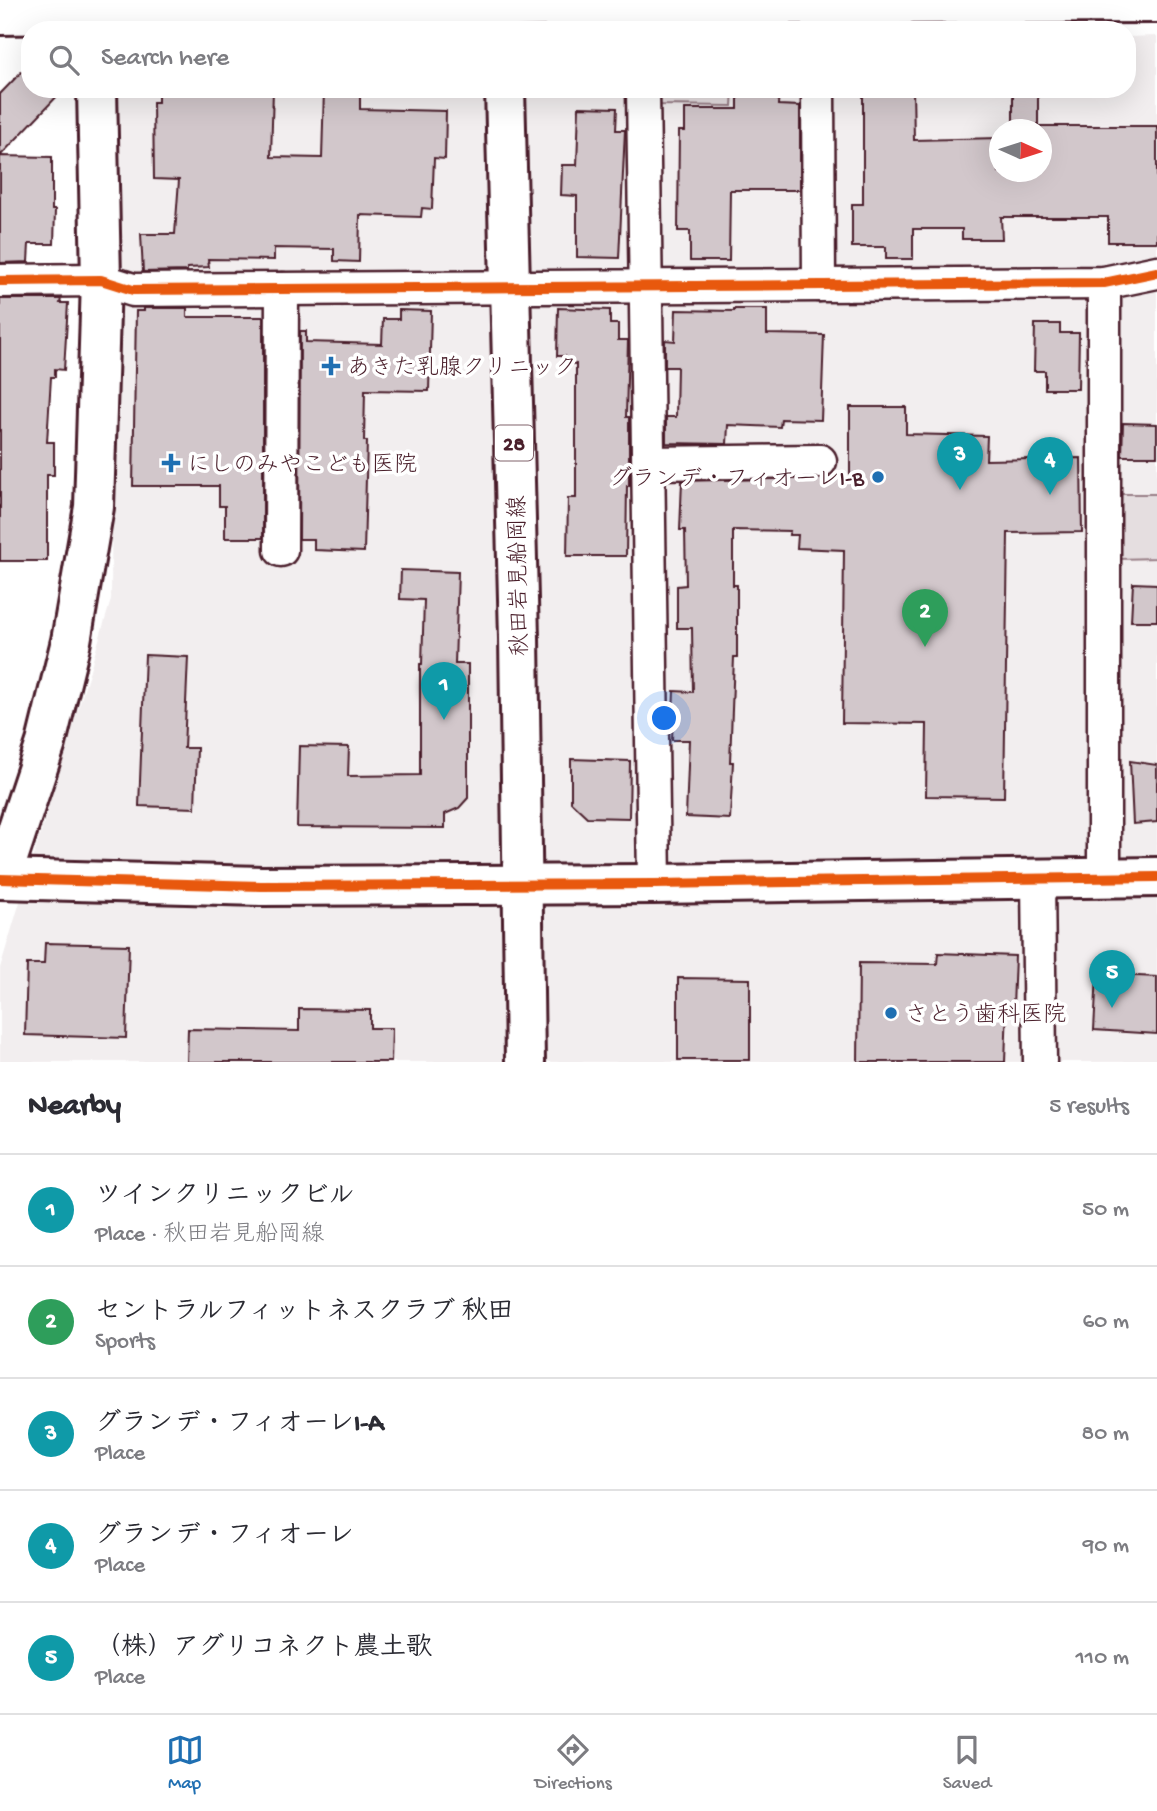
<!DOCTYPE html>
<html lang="en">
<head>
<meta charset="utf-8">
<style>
	:root { --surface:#fff; --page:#f2f2f3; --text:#2b2b33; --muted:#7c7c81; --line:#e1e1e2; --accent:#1f6fb2 }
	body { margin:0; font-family:"Gochi Hand","Klee One",sans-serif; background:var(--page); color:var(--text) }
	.compass { position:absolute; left:989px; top:119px; width:63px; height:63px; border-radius:50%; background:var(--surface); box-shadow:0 7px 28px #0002; rotate:93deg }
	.you { position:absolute; left:665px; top:719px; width:24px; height:24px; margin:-18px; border:5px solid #fff; border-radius:50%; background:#1a73e8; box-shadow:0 0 0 10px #1a73e833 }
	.badge { display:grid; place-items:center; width:46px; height:46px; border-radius:50%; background:var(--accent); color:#fff; font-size:23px; font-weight:700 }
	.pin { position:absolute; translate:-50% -58px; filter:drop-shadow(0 2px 4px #0008) }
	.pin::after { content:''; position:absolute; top:37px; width:24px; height:21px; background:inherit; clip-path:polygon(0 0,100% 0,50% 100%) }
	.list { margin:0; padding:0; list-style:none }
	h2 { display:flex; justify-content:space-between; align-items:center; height:91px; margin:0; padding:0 28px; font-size:30px }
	h2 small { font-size:23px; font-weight:400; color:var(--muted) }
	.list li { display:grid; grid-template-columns:46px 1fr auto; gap:21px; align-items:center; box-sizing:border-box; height:112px; padding:0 28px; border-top:2px solid var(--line) }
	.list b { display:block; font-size:26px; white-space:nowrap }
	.list p { margin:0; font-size:23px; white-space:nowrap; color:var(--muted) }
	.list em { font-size:23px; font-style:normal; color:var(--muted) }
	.icon { flex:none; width:38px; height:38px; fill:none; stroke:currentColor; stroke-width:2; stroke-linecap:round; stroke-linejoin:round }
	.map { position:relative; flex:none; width:1157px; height:1062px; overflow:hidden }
	.search { position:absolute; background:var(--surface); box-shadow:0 7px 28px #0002; left:21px; right:21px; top:21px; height:77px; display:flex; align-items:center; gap:18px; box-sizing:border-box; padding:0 24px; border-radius:28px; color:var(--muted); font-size:26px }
	.sheet { height:651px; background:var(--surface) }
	nav { display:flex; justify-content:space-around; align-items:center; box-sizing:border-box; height:98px; border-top:2px solid var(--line); background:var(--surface); font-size:19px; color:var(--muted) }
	nav a { display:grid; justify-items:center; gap:4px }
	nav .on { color:var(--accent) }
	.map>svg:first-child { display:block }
</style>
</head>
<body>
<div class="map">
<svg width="1157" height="1062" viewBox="0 0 1157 1062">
	<rect width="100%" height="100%" fill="#fff"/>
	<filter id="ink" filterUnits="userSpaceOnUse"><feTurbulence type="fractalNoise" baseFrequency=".0143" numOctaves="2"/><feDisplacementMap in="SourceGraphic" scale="14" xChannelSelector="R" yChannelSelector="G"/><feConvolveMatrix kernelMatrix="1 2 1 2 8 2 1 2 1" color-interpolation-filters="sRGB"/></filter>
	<g filter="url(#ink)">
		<path fill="#f2eeef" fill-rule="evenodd" d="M1157 36V1062H0V968L111 600 114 89H1127V37ZM1000 130H1042V172H1000Z"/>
		<g fill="#e5dee0" stroke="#987e86" stroke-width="2">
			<polygon points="656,89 733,89 732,106 656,105"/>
			<polygon points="1119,494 1157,494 1157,558 1118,559"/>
		</g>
		<g fill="#d2c7cb" stroke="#4a1f2b" stroke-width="2">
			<polygon points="30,63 30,89 64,89 0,156 0,94"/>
			<polygon points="158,89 273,89 271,157 322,158 324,89 360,89 360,109 446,111 445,159 434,158 432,209 422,208 421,217 360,215 359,262 334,261 334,249 274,248 274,260 208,259 209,267 187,268 187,271 143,272 141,234 175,234 179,180 154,179 153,102 158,102"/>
			<polygon points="738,89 779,89 778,105 800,106 800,190 730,190 729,261 690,261 690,231 678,231 679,131 685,131 685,109 738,109"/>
			<polygon points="863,89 913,89 914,140 999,138 999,172 1041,172 1041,130 1013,130 1013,89 1038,89 1038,126 1157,126 1157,242 1108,242 1108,217 1001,217 1002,239 962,239 962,229 913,229 913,259 886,259 886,247 852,247 852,204 863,204"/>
			<polygon points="579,107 617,108 616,130 625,130 619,258 577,257 577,196 561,195 562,165 577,165"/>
			<polygon points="0,156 52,157 52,210 55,210 54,244 29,244 28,262 0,263"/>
			<polygon points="0,299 61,299 60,303 68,303 64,370 55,369 55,377 51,377 47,442 54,442 54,475 47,475 47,561 0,561"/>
			<polygon points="144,308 187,308 187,317 263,317 263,538 225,538 225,506 219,506 219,486 133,486 136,311 144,311"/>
			<polygon points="558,308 610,310 610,324 618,324 618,340 628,340 626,417 629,417 629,486 627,486 626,556 567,556 568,498 576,498 576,364 565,363 565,356 557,356"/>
			<polygon points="734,309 767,309 767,334 824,335 821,420 781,419 780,427 728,425 727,444 666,443 666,417 676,417 677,367 665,367 665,340 675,341 676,310 734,311"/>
			<polygon points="399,310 431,311 429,391 365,390 364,441 367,441 364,552 314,550 314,539 299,539 300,331 306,331 306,342 382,344 383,319 399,319"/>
			<polygon points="1035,324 1060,324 1060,333 1079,333 1078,389 1045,389 1045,371 1034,371"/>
			<polygon points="850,407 906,407 906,434 987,436 986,460 1081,458 1082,532 1008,533 1004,797 926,796 927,724 842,723 844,550 797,548 798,535 789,535 790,531 733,530 733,585 737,585 737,657 734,657 730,762 733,762 730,819 686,817 689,740 672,740 674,691 693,692 692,628 677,628 677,586 686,585 685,530 680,530 682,481 850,477"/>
			<polygon points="1123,423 1157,424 1157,456 1122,456"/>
			<polygon points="401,570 458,572 455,664 468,664 468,798 459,808 445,814 445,828 297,827 299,746 349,747 348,776 420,775 420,664 422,664 424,600 400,599"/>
			<polygon points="1133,583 1157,584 1157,621 1131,621"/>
			<polygon points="145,655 188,657 184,748 197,748 195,808 139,806"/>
			<polygon points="571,759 630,761 629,818 587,817 571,802"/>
			<polygon points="1130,761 1157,765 1157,822 1133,824"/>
			<polygon points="45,943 129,945 126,1038 25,1035 27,964 44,964"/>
			<polygon points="938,953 1015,956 1013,1007 1007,1007 1005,1062 858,1062 859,963 937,964"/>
			<polygon points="1097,974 1157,977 1157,1034 1094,1030"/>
			<polygon points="678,978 750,979 750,1060 678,1060"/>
			<polygon points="299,1009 370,1010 370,1028 392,1028 391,1062 187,1062 188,1029 299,1031"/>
		</g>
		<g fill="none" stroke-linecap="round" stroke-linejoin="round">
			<defs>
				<g id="street">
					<polyline points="642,0 642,30"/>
					<polyline points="818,30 818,0"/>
					<polyline points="643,89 654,884"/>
					<polyline points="818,89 819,285"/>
					<polyline points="0,281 101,280 133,290 1104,283 1157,272"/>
					<polyline points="1104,283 1104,877"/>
					<polyline points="649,463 820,461"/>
					<polyline points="281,550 282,289"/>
					<polyline points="1038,878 1040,1062"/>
				</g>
				<g id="secondary">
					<polyline points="0,879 261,886 654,884 1157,877"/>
					<polyline points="1,879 46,743 71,641 94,507 101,280 97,89"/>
				</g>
				<g id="primary">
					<polyline points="0,15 642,5 1157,3"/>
					<polyline points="505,89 519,638 525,1062"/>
				</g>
			</defs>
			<use href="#street" stroke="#4a1f2b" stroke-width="37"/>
			<use href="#secondary" stroke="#4a1f2b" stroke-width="44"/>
			<use href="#primary" stroke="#4a1f2b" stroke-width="44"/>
			<use href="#street" stroke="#fff" stroke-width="32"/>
			<use href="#secondary" stroke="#fff" stroke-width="38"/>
			<use href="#primary" stroke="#fff" stroke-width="38"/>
			<defs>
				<g id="cycleway">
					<polyline points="0,281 101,280 133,290 1104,283 1157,272"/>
					<polyline points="0,879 261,886 654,884 1157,877"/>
				</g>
			</defs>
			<use href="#cycleway" stroke="#fff" stroke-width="15"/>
			<use href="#cycleway" stroke="#e8590c" stroke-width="10"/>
		</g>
	</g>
	<g fill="#1f6fb2" stroke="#fff" stroke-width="2.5">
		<path d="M327.5 355.5h7v7h7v7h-7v7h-7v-7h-7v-7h7z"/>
		<path d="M167.5 452.5h7v7h7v7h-7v7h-7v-7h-7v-7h7z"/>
		<circle cx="878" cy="477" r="7"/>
		<circle cx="891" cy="1013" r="7"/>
	</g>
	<g text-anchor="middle" stroke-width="7" stroke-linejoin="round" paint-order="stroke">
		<rect fill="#fff" stroke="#80626b" stroke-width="2" x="495" y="425.5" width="38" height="35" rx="5"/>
		<g font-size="21" font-weight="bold" fill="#4a1f2b">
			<text x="514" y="450">28</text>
		</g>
		<g font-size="23" fill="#4a1f2b" stroke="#fff" text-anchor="start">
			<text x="347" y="374">あきた乳腺クリニック</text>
			<text x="187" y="471">にしのみやこども医院</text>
			<text x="864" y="485" text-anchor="end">グランデ・フィオーレI-B</text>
			<text x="905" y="1021">さとう歯科医院</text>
		</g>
		<g font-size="23" fill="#4a1f2b" stroke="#fff">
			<text transform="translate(517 576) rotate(-91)" y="8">秋田岩見船岡線</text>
		</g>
	</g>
</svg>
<svg class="compass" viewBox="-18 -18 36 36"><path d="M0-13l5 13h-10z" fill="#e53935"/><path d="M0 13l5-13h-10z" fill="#7c7c81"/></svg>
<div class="you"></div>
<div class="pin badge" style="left:444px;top:720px;background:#0f9aa8">1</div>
<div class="pin badge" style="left:925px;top:647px;background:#2e9e5b">2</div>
<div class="pin badge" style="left:960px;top:490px;background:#0f9aa8">3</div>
<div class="pin badge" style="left:1050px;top:495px;background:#0f9aa8">4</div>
<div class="pin badge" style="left:1112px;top:1008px;background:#0f9aa8">5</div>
<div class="search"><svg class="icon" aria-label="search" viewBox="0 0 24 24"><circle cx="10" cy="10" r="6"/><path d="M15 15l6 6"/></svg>Search here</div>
</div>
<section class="sheet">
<h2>Nearby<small>5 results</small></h2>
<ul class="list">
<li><span class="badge" style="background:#0f9aa8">1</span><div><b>ツインクリニックビル</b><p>Place · 秋田岩見船岡線</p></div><em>50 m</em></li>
<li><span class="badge" style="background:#2e9e5b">2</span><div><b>セントラルフィットネスクラブ 秋田</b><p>Sports</p></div><em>60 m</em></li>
<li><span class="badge" style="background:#0f9aa8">3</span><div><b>グランデ・フィオーレI-A</b><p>Place</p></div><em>80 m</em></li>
<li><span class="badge" style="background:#0f9aa8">4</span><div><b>グランデ・フィオーレ</b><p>Place</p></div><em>90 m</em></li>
<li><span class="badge" style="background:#0f9aa8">5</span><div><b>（株）アグリコネクト農土歌</b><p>Place</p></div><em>110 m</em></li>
</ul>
</section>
<nav>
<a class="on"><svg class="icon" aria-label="map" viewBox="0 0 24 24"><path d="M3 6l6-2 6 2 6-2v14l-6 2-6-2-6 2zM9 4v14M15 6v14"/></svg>Map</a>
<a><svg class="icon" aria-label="directions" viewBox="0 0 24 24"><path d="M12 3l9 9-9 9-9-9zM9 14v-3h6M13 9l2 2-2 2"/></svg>Directions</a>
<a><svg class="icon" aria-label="saved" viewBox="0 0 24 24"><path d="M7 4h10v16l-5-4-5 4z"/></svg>Saved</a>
</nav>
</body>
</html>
